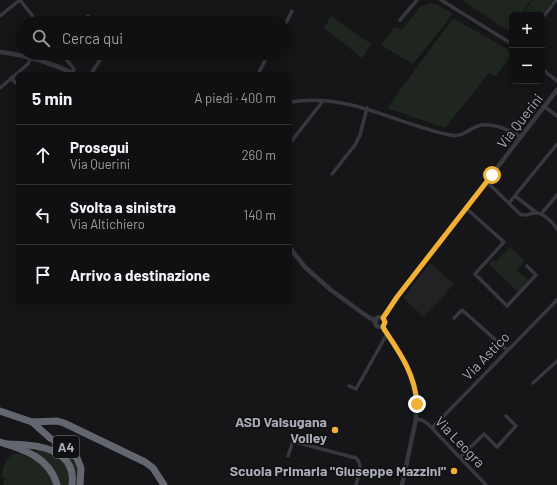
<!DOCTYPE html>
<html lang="it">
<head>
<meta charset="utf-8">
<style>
	:root { --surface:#101012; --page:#19191b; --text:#f1f3f6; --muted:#9c9d9f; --line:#303032 }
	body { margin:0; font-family:Barlow,sans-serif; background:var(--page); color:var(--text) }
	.controls { position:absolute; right:12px; top:12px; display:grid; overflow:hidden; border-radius:6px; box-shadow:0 2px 10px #0003 }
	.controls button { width:36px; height:36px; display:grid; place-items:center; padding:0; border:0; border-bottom:1px solid var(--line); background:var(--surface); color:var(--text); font:20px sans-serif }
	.stop { position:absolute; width:12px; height:12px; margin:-9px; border:3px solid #f2b134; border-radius:50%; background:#fff }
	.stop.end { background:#f2b134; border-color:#fff; box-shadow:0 1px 4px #0008 }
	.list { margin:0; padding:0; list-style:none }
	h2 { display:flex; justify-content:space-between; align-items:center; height:52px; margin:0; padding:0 16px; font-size:17px }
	h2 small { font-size:13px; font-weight:400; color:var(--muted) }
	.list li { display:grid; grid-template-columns:26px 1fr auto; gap:12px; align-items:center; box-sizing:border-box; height:60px; padding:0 16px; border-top:1px solid var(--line) }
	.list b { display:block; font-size:15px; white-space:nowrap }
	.list p { margin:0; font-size:13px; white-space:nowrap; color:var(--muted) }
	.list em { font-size:13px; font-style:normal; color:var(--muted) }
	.icon { flex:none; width:22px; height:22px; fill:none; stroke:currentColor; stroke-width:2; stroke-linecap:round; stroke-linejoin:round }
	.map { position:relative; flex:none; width:557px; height:485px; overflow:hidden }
	.search { position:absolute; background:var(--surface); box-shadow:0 2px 10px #0003; left:16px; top:16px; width:276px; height:44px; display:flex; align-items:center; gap:10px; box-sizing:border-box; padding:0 14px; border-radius:22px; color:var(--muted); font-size:15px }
	.panel { position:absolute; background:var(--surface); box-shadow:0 2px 10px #0003; left:16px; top:72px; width:276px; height:232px; border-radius:6px }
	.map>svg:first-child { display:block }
</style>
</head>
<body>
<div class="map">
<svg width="557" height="485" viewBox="0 0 557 485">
	<rect width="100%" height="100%" fill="#161618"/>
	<polygon fill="#222225" points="430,263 454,284 424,317 403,298"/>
	<g fill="#1e261f">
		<polygon points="462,0 531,0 521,15 512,15 512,29 510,32"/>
		<polygon points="532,0 553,0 542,16 523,15"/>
		<polygon points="431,3 438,5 453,14 413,64 381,45 394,27 402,30 420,7"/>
		<polygon points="331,16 371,44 362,58 324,28"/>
		<polygon points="453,18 512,52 512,55 496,76 489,73 445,128 387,108"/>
		<polygon points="510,247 525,261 516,270 528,280 518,292 489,264 494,259 496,261"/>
		<path d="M52 442C62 448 78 456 79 469 79 474 78 480 77 485H75C78 463 64 459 50 446L51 443Z"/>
		<path d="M36 449C50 452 65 458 69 472 70 476 69 481 69 485H59L35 453Z"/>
		<path d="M17 453C38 460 45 464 54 485H3L5 478 1 477C4 467 5 456 17 453Z"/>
	</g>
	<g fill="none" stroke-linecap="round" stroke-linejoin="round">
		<g stroke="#37383d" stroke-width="3.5">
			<polyline points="20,0 38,23"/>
			<polyline points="441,0 512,44"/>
			<polyline points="0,16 20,0"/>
			<polyline points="542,19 556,0"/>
			<polyline points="400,20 417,0"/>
			<polyline points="84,23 88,16"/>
			<polyline points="123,23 125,19"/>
			<polyline points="285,25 292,11"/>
			<polyline points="61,53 74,69 73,73"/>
			<polyline points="542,69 557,81"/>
			<polyline points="91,74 104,53"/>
			<polyline points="258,74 269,53"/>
			<polyline points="11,78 18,85"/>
			<polyline points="0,88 28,64 31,57"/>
			<path d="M290 102C349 92 395 124 450 135 463 138 469 128 481 125 494 123 511 131 521 137"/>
			<polyline points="545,107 557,116"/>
			<polyline points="290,143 323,101"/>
			<polyline points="332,174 355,145 360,135 367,108"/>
			<path d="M487 182 520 214C528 217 529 213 536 213 544 213 553 223 557 229"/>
			<polyline points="515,196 537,213"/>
			<polyline points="509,203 557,144"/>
			<polyline points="467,209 504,242 475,274 507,306 536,275 527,266"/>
			<polyline points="541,214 557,195"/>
			<polyline points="454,318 462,310 507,350"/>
			<polyline points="533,383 557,361"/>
			<polyline points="349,386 356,389 387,334"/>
			<polyline points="416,419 422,420 428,424 486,485"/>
			<polyline points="432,428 557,300"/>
			<path d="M288 456 292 444 295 442 356 458C364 465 358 476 356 485"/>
			<polyline points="460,457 484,434 497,447 516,426 506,416"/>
		</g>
		<g stroke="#37383d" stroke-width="4.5">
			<path d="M0 52C27 55 51 63 75 74"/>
			<polyline points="290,248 305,267 331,290 368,317 376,321"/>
			<circle cx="380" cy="322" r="5"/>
			<polyline points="383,318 397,297 557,90"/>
			<polyline points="383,327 406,363 413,381 416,392 416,419 402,485"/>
		</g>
		<g stroke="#63666e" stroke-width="7">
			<polyline points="0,411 32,422 57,421 64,423 145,462 153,468 164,485"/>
			<polyline points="32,422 50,438 68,448 77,458 81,468 80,485"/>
			<path d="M0 442C24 449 50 458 57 485"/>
			<path d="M6 444C33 444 77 447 72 485"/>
		</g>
	</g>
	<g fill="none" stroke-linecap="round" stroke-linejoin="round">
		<path stroke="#f2b134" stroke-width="5" d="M417 404C415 374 400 353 384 329L383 327 385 322 383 318 397 297 492 175"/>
	</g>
	<g fill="#f2b134" stroke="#111113" stroke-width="1.5">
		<circle cx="335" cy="430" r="4"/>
		<circle cx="454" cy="471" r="4"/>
	</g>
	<g text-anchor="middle" stroke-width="3.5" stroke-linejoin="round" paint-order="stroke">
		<rect fill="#111113" stroke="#7b7e86" stroke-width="1" x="53" y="436" width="26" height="22" rx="3"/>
		<g font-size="13" font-weight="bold" fill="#a8adb8">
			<text x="66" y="452">A4</text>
		</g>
		<g font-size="14" fill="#a8adb8" stroke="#111113">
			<text transform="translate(520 121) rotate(-52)" y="5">Via Querini</text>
			<text transform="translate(486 356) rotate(-46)" y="5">Via Astico</text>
			<text transform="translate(460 442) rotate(46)" y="5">Via Leogra</text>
		</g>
		<g font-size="14" font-weight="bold" fill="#a8adb8" stroke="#111113" text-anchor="end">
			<text x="327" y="427">ASD Valsugana<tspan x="327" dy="16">Volley</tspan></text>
			<text x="446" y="476">Scuola Primaria "Giuseppe Mazzini"</text>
		</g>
	</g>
</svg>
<div class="controls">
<button>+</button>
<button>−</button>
</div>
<div class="stop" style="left:492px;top:175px"></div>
<div class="stop end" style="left:417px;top:404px"></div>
<div class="search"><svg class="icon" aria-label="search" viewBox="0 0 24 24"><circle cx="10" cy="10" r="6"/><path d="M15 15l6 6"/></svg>Cerca qui</div>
<section class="panel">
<h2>5 min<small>A piedi · 400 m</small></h2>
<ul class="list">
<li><svg class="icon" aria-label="ahead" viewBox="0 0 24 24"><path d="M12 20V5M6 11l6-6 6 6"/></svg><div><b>Prosegui</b><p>Via Querini</p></div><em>260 m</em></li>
<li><svg class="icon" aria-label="left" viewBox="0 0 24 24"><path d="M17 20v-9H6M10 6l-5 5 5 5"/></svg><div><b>Svolta a sinistra</b><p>Via Altichiero</p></div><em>140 m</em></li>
<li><svg class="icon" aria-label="arrive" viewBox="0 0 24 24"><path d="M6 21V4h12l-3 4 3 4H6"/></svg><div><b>Arrivo a destinazione</b></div></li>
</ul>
</section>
</div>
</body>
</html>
